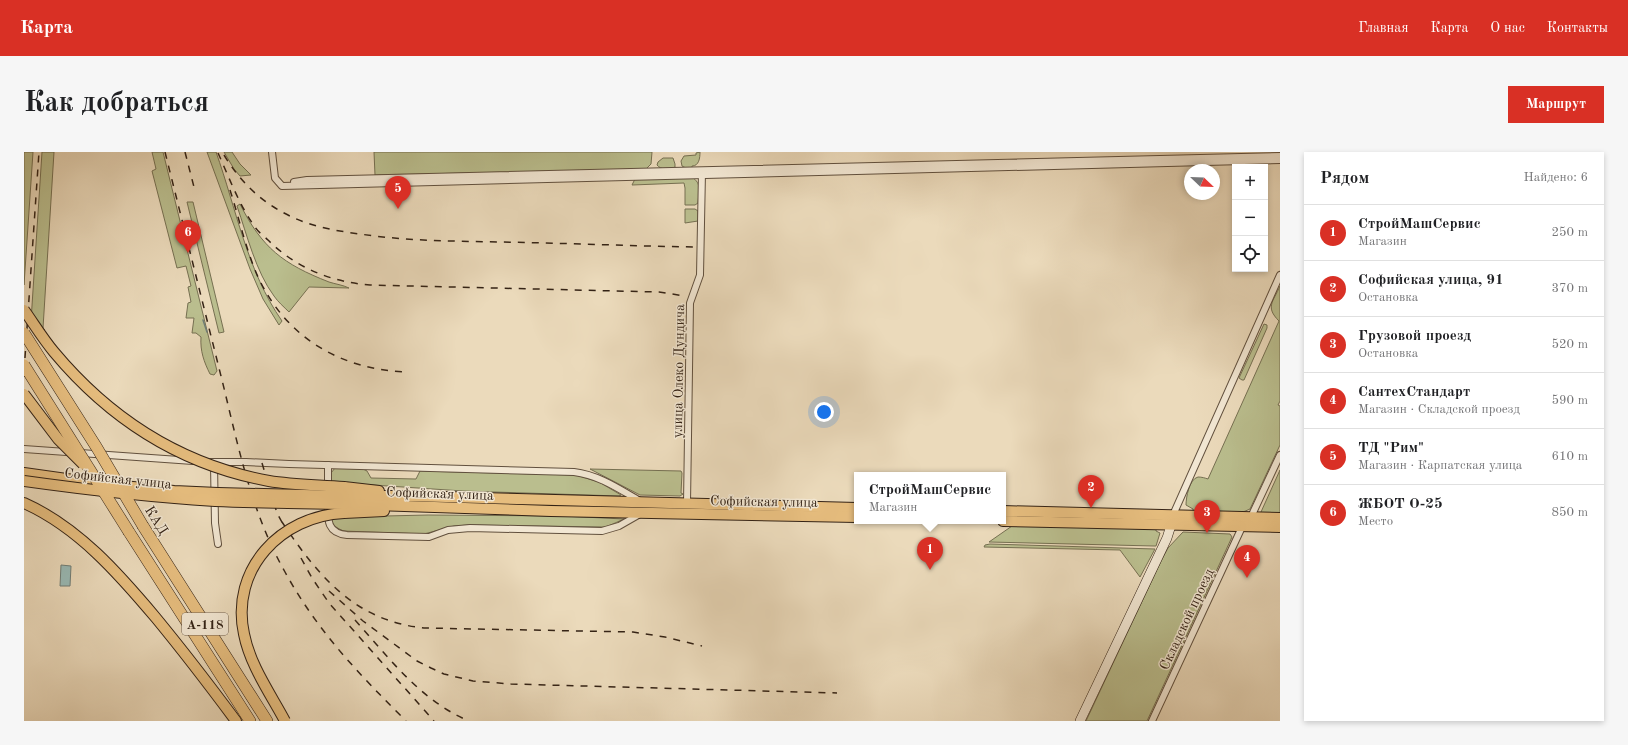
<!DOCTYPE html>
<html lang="ru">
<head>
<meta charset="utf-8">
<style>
	:root { --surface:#fff; --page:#f6f6f6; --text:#202124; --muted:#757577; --line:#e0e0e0; --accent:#d93025 }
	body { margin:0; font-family:"Old Standard TT",serif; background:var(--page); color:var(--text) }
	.controls { position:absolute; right:12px; top:12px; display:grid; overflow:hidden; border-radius:0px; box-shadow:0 2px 6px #0003 }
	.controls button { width:36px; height:36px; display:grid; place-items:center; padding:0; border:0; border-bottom:1px solid var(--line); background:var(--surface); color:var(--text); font:20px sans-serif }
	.compass { position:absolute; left:1160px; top:12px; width:36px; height:36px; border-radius:50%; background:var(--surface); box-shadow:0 2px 6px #0003; rotate:113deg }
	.you { position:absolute; left:800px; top:260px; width:14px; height:14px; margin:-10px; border:3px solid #fff; border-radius:50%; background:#1a73e8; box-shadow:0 0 0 6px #1a73e833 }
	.badge { display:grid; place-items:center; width:26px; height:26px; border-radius:50%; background:var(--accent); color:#fff; font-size:13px; font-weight:700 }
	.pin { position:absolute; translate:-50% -33px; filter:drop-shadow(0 1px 2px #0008) }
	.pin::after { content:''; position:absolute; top:21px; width:14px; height:12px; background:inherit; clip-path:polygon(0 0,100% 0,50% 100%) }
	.popup { position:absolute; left:830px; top:320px; width:152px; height:52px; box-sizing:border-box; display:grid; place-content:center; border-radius:0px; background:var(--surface); filter:drop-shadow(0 1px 3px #0005); font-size:13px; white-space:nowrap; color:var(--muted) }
	.popup b { font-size:15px; color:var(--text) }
	.popup::after { content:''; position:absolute; left:50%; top:100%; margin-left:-8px; border:8px solid transparent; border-top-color:var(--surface) }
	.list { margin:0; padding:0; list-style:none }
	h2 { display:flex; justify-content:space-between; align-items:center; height:52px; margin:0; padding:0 16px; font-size:17px }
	h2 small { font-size:13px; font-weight:400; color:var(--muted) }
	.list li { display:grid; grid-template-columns:26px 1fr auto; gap:12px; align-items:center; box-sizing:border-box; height:56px; padding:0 16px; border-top:1px solid var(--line) }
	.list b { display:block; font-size:15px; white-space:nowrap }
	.list p { margin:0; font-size:13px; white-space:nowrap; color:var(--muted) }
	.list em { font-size:13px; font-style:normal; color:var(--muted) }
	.icon { flex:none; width:22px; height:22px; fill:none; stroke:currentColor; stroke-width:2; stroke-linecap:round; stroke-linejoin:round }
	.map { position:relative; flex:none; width:1256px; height:569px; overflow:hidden; border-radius:0px }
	header { display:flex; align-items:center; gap:24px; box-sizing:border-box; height:56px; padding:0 20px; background:var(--accent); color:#fff }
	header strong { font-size:19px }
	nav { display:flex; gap:22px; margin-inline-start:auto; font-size:14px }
	.intro { display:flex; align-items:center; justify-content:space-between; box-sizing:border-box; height:96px; padding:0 24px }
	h1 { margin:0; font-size:28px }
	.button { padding:10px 18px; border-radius:0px; background:var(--accent); color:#fff; font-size:14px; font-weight:700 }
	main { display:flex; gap:24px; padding:0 24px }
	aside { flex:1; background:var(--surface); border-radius:0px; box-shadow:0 2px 6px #0003 }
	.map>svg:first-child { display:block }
</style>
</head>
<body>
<header>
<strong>Карта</strong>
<nav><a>Главная</a><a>Карта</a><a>О нас</a><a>Контакты</a></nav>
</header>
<div class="intro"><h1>Как добраться</h1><a class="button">Маршрут</a></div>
<main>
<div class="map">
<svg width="1256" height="569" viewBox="0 0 1256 569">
	<rect width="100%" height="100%" fill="#ebdabb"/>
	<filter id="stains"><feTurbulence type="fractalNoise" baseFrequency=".005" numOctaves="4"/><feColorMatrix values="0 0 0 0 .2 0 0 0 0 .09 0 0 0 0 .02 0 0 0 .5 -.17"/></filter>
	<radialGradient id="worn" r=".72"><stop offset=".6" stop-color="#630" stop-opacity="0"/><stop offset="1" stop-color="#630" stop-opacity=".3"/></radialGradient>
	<g fill="#babe8e" stroke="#767052">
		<polygon points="0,0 9,0 0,133"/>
		<polygon points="18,0 30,0 19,176 21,178 10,177 7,169"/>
		<path d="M128 0H139L193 219 190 223 186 222C180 210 176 199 177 185L172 181H168L170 166H162L164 151 167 150 164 135 167 134 162 114 153 116 128 19 132 17Z"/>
		<path d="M183 0H192C212 56 223 119 258 169L255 173 239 147 226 117Z"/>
		<polygon points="200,0 208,0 216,12 227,23 216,24 210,17"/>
		<polygon points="350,0 628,0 627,12 622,17 351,23"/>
		<path d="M676 0C676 6 675 14 668 14V16H662L658 14 657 9 660 4 672 3V1Z"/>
		<path d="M639 6H649L651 12V15C645 18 637 18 633 13L634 10Z"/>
		<path d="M668 25C678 32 675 39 674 51L671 53H661V36L660 31 608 33 611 27Z"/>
		<polygon points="163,50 169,50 200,180 195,181"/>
		<path d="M216 52C238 96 259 112 305 130 311 132 319 133 325 136L285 135 265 160C260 155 254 150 250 144 232 120 223 83 213 54Z"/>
		<polygon points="661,57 671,57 674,59 674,69 661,71"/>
		<path d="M1256 134V249L1254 253 1256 254V293L1226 357 1219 360 1169 359V357L1162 353C1162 346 1165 327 1174 325 1178 325 1181 326 1184 327L1255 169C1241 155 1249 150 1256 134Z"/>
		<polygon points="1240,172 1243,173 1243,176 1220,228 1218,228 1215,226"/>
		<polygon points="311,316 339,317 343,319 347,326 392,327 396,319 552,323 575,330 597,343 595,344 439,339 319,331 318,365 404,363 538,364 600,367 582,375 445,373 430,374 400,382 319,379 310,374 307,367 307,321"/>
		<polygon points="566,317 657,319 658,321 657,341 659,342 656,344 616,343"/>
		<polygon points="1256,318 1256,361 1239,361 1237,360"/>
		<polygon points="988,374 1132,377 1132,379 1136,381 1132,394 1130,394 965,390"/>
		<polygon points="1159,380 1206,382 1208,385 1123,569 1062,569 1137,409 1144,396"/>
		<polygon points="966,392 1131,397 1116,425 1096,398 960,395 961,393"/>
	</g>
	<polygon fill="#99bab6" stroke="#707d76" points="37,413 47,414 46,434 36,434"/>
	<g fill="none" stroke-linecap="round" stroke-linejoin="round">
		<polyline stroke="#707d76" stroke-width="1.5" points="179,168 183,180"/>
		<defs>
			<g id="street">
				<polyline points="248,0 251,26 258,34 1256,8"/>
				<polyline points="270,30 283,28 1256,4"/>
				<polyline points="0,297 169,309"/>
				<path d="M187 310H222L265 312 550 320C575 323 595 337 616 349"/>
				<polyline points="190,312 191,371 194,392"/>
				<polyline points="304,336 304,313"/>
				<path d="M304 349C304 365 301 381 323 383L405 385 424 378 446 376 578 379 595 374 616 362"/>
				<polyline points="663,351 666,151 676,123 678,20"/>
				<polyline points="1149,363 1256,123"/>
				<polyline points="1227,365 1256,303"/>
				<polyline points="1128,569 1218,375"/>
			</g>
			<polyline id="secondary" points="1056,569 1143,386 1149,367"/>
			<g id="primary">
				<polyline points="0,321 78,332"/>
				<polyline points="320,335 355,339"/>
				<polyline points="320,344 385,344 833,356"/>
				<path d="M0 351C54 375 95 422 132 466 160 500 186 534 212 569"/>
				<polyline points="320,352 527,359 833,365"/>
				<polyline points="979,359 1256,366"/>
				<polyline points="320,361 360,359"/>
				<polyline points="979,369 1256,375"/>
			</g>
			<g id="highway">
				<polyline points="119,374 243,569"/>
				<polyline points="105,380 226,569"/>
			</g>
		</defs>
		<use href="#street" stroke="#61503e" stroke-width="8"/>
		<use href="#secondary" stroke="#332215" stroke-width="10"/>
		<use href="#primary" stroke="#332215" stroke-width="12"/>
		<use href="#highway" stroke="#332215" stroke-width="12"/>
		<use href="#street" stroke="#f2e7d3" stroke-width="6"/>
		<use href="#secondary" stroke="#f2e7d3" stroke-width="9"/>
		<use href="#primary" stroke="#e6bd7e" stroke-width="10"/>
		<use href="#highway" stroke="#e6bd7e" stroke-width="11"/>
		<g stroke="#332215" stroke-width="1.5" stroke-dasharray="7 7" stroke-linecap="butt">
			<path d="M141 0C160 76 179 152 198 228 214 293 227 360 261 420 294 480 334 521 382 569"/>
			<polyline points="161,0 171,39"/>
			<path d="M194 1C205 25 215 53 231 75 234 80 240 84 244 88 272 116 307 130 346 133L635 140 661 144"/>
			<path d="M200 3C217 31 238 51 268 65 289 75 313 79 336 82 382 89 428 89 475 90 540 91 606 94 671 95"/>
			<path d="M206 38C215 66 222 98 234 125 263 187 318 218 384 220"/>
			<polyline points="0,220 15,0"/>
			<polyline points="238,311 253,361 260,374"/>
			<path d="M258 370C294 424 331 469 400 476L609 480 641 485 678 494"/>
			<polyline points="277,406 288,426 305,451 410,569"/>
			<polyline points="305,439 339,469 393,509 407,516 420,522 449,529 487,532 813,541"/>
			<path d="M331 468C365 506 397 549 445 569"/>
		</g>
		<defs>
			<g id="primary-bridge">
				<path d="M0 158C10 172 19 187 30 200 86 267 158 313 245 329 269 333 295 333 320 335"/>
				<polyline points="0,242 34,287 59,312"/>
				<path d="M0 329C64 338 127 345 191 349 234 351 277 351 320 352"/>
				<polyline points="78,332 150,339 194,341 320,344"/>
				<path d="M261 569C246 541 226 513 220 482 206 417 257 364 320 361"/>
			</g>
			<g id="highway-bridge">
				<polyline points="0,181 73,296 119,374"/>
				<polyline points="0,213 105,380"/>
			</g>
		</defs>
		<use href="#primary-bridge" stroke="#332215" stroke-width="12" stroke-linecap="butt"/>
		<use href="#highway-bridge" stroke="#332215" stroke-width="12" stroke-linecap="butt"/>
		<use href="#primary-bridge" stroke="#e6bd7e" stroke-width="10"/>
		<use href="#highway-bridge" stroke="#e6bd7e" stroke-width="11"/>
	</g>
	<g text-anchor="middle" stroke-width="3" stroke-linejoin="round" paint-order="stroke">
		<rect fill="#f2e7d3" stroke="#6c5d4e" stroke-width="1" x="158" y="461" width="46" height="22" rx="3"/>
		<g font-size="13" font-weight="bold" fill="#332215">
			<text x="181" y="477">А-118</text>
		</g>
		<g font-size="14" fill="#332215" stroke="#f2e7d3">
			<text transform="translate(654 219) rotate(-89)" y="5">улица Олеко Дундича</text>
			<text transform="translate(94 326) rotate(6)" y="5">Софийская улица</text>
			<text transform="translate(416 341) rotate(2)" y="5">Софийская улица</text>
			<text transform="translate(740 349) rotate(1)" y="5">Софийская улица</text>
			<text transform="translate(133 368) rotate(58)" y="5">КАД</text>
			<text transform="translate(1162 467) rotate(-65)" y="5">Складской проезд</text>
		</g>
	</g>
	<rect width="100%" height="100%" filter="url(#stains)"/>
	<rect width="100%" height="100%" fill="url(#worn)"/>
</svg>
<div class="controls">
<button>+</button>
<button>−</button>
<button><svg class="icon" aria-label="locate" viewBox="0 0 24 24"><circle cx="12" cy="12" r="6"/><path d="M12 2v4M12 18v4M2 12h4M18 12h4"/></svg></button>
</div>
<svg class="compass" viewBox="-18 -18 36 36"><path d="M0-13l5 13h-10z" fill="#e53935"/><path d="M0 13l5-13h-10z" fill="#757577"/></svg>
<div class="you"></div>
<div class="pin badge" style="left:906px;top:418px">1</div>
<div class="popup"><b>СтройМашСервис</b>Магазин</div>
<div class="pin badge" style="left:1067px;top:356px">2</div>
<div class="pin badge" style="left:1183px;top:381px">3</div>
<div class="pin badge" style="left:1223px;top:426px">4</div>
<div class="pin badge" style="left:374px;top:57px">5</div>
<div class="pin badge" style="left:164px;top:101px">6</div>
</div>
<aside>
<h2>Рядом<small>Найдено: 6</small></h2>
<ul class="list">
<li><span class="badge">1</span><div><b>СтройМашСервис</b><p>Магазин</p></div><em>250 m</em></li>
<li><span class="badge">2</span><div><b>Софийская улица, 91</b><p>Остановка</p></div><em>370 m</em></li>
<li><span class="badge">3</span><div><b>Грузовой проезд</b><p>Остановка</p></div><em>520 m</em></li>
<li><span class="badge">4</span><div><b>СантехСтандарт</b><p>Магазин · Складской проезд</p></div><em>590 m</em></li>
<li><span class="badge">5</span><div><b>ТД &quot;Рим&quot;</b><p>Магазин · Карпатская улица</p></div><em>610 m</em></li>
<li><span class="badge">6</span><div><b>ЖБОТ О-25</b><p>Место</p></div><em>850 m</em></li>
</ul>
</aside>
</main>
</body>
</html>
